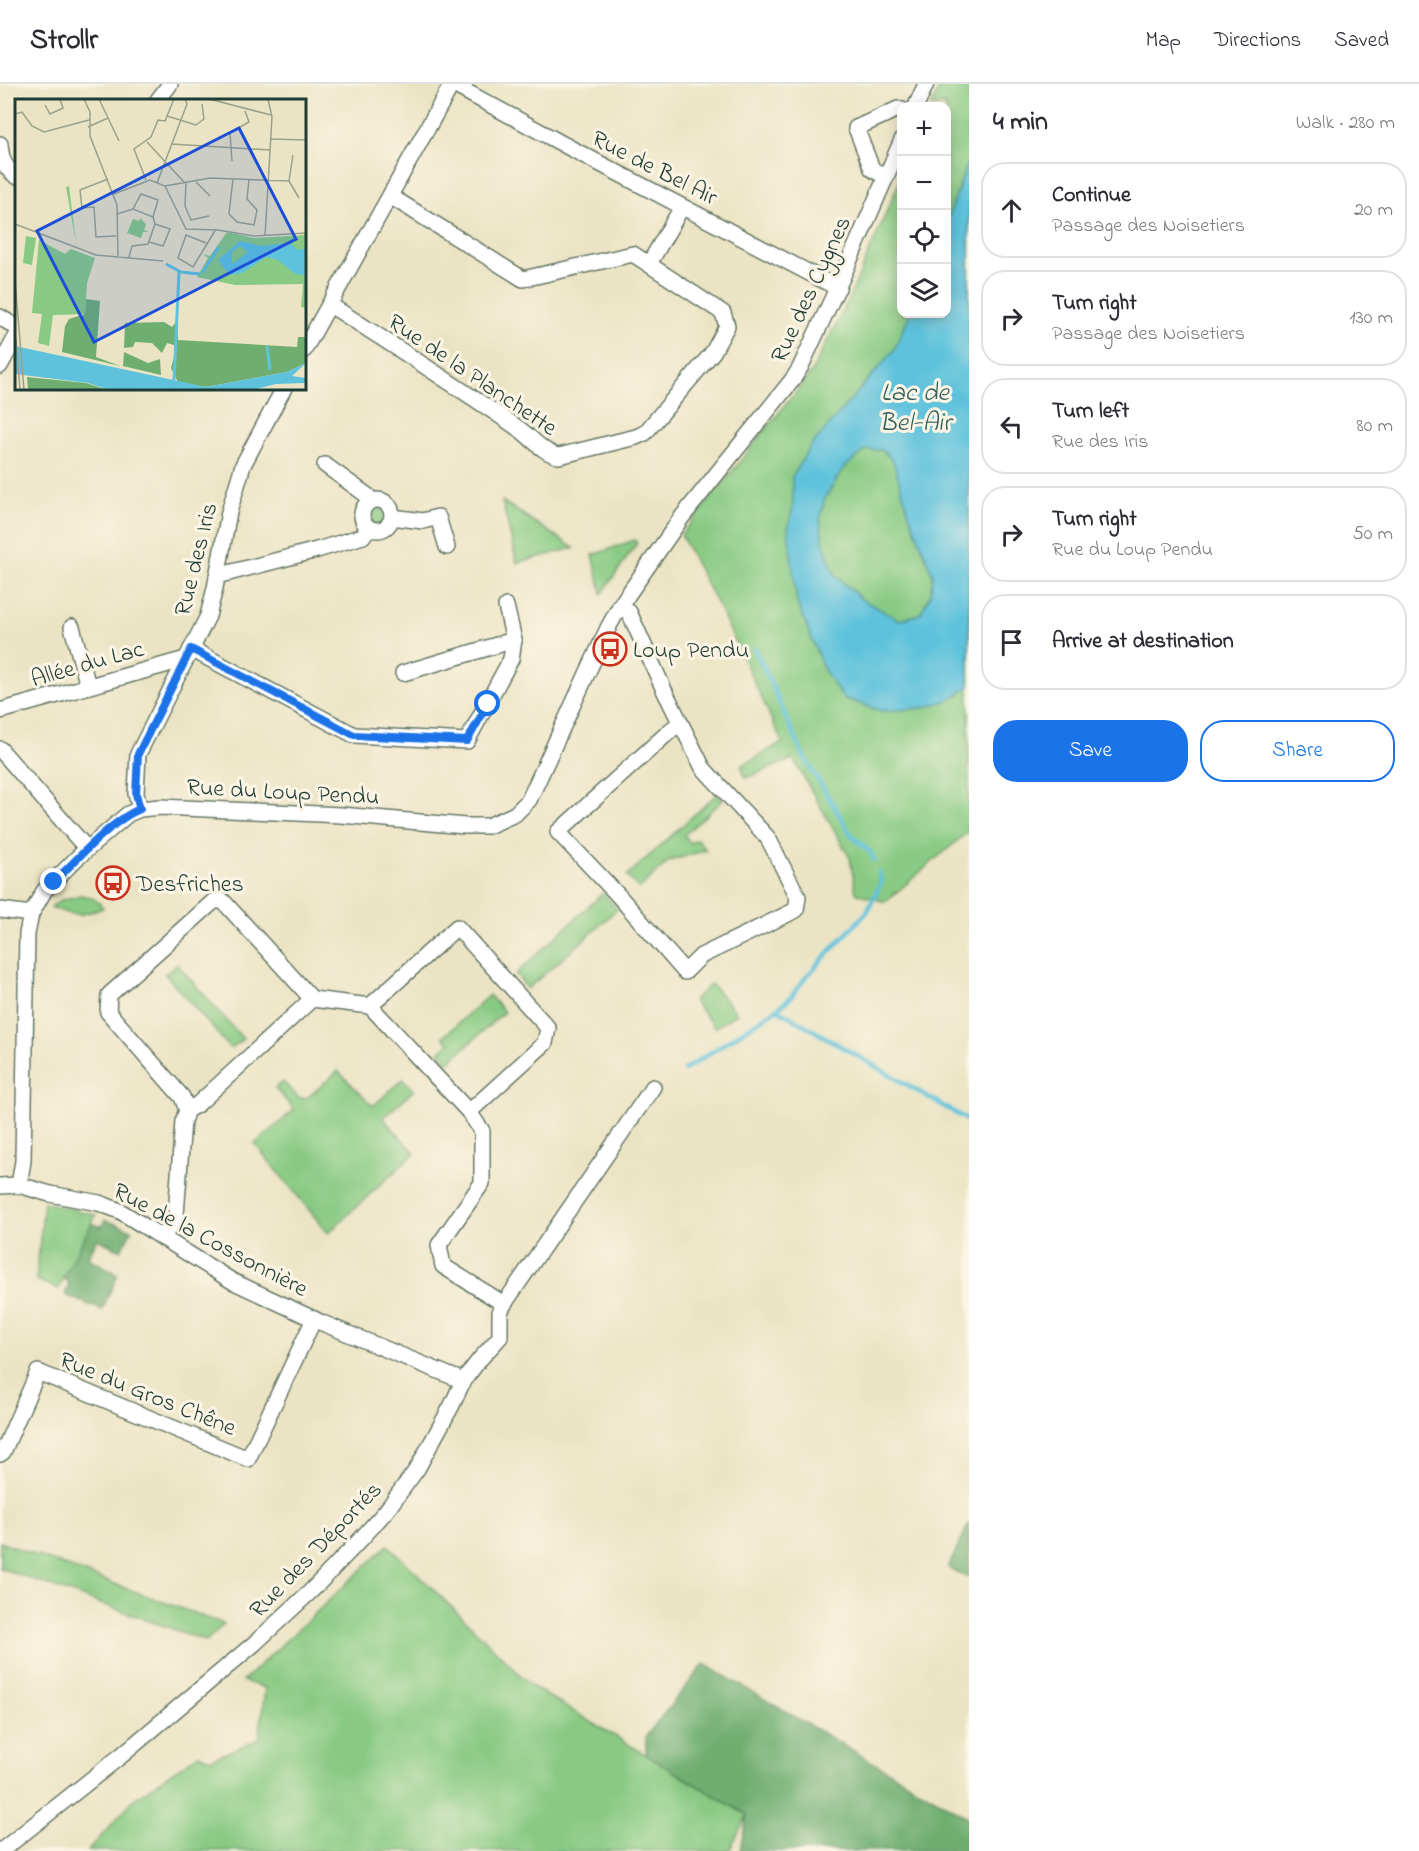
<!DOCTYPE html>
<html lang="en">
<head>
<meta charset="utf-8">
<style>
	:root { --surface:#fff; --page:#f2f2f3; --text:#2b2b33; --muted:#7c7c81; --line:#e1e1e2; --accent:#1a73e8 }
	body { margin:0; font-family:"Indie Flower",sans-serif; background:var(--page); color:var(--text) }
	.controls { position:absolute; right:18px; top:18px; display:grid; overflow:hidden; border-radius:12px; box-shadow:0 3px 15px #0003 }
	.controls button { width:54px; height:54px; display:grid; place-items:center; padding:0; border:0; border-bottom:2px solid var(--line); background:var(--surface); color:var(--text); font:30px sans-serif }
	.stop { position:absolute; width:18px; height:18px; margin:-14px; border:4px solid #1a73e8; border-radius:50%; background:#fff }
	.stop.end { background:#1a73e8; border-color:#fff; box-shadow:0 2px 6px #0008 }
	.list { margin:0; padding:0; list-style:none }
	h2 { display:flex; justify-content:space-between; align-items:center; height:78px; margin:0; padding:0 24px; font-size:26px }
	h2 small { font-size:20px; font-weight:400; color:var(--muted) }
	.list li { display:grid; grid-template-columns:39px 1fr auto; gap:18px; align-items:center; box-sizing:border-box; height:96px; margin:0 12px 12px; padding:0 12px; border:2px solid var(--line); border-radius:24px }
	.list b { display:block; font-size:22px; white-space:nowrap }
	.list p { margin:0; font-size:20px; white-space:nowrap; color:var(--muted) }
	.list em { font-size:20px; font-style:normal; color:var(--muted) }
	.actions { display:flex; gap:12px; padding:18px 24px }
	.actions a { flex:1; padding:14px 0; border:2px solid var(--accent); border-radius:24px; text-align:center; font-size:21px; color:var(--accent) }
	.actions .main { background:var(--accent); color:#fff }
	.icon { flex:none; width:33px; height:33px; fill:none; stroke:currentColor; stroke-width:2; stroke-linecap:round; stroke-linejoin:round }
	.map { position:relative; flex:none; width:969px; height:1767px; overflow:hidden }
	header { display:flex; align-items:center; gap:36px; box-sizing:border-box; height:84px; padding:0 30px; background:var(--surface); border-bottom:2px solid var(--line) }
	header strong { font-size:28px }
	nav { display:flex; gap:33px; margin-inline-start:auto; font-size:21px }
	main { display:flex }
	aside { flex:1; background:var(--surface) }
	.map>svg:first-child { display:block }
</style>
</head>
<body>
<header>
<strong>Strollr</strong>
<nav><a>Map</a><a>Directions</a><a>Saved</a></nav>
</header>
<main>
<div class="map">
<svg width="969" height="1767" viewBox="0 0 969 1767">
	<rect width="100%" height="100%" fill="#fcf5e5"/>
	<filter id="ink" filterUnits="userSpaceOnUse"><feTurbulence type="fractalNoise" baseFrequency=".0167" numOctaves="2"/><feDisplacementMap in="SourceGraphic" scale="12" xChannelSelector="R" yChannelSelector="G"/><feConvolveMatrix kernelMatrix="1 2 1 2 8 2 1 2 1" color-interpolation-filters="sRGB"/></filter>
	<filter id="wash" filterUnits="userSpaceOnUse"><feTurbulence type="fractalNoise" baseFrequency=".008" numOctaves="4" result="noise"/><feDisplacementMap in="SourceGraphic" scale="24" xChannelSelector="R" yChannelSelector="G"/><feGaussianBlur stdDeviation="1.35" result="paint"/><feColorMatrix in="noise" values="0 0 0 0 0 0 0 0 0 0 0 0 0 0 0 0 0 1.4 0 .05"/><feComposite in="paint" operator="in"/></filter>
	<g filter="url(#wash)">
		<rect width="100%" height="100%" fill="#ebe4c4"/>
		<g fill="#88ca83" stroke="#54845c" stroke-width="1.5">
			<polygon points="941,0 969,0 969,747 885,818 856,809 850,774 793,675 746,694 741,682 783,658 775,643 726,538 681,451 811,289 851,210 901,94 902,230 946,230 946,22 931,22"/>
			<polygon points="502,417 574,464 517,479"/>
			<circle cx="377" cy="432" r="9"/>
			<polygon points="634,456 637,459 602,510 593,471"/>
			<polygon points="717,710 723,716 684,751 690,759 697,755 706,766 669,777 639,805 627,792"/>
			<polygon points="603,809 617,825 575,864 527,905 516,890"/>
			<path d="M81 811C91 812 98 815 103 824 80 832 73 833 51 823L61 816Z"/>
			<polygon points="177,880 243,955 231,965 165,890"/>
			<polygon points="711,900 737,929 715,944 693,916"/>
			<polygon points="489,911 504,928 448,979 439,968 449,959 443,953"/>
			<polygon points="338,987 373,1022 403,995 414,1006 383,1034 415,1069 328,1149 255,1060 294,1026 275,1004 283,998 299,1014 307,1014"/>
			<polygon points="44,1118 96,1131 58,1205 36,1196"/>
			<polygon points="0,1458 224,1540 206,1557 0,1484"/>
			<polygon points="388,1461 534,1604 747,1731 729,1767 88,1767 134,1715 199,1670 211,1675 259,1655 265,1604 243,1597"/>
		</g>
		<g fill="#6eae71" stroke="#467652" stroke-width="1.5">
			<polygon points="105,1136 132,1146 121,1166 97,1155 88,1174 118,1190 102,1226 65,1211 69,1199 63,1194 92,1139 101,1143"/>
			<polygon points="969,1439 969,1494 948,1484"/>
			<polygon points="704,1580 969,1734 969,1767 740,1767 747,1731 646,1671 646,1652"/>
		</g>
		<path fill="#5ec2dc" stroke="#3e8088" stroke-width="1.5" fill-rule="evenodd" d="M969 74V603L951 615 924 624 882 627 843 614 824 586 797 518 788 445 793 423 792 393 810 363 894 266 910 230H946L947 138ZM866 366H882L893 377 909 430 933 491 930 511 920 530 899 536 861 515 835 491 823 458 820 435 825 414 844 384Z"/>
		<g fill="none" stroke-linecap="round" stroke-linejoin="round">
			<g stroke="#5ec2dc" stroke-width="4.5">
				<polyline points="755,565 804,673 852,752 870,768 874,776"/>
				<polyline points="777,925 969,1037"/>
				<polyline points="684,986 777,925 790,914 805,894 867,828 881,799 879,788"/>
			</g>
		</g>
	</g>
	<g filter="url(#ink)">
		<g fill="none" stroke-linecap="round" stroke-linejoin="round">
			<defs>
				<g id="minor">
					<polyline points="452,0 572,65 838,204"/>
					<polyline points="158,16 170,0"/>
					<polyline points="916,22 926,0"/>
					<path d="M0 60C1 75 4 83 16 92"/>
					<polyline points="886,93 872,85 856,44 898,25 902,26"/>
					<polyline points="649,180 682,123"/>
					<path d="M330 221C393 261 456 302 518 344 531 353 544 370 559 372L636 353 645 349 713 268 727 242 723 229 633 170 523 195 390 112"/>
					<polyline points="0,233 16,243"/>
					<polyline points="304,266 452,0"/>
					<polyline points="0,282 16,253"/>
					<polyline points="325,381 368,412 371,417"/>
					<circle cx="377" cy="431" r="15"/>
					<polyline points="392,433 423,437 438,433 447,463"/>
					<polyline points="217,492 317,466 363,452 368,444"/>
					<polyline points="620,522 629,528 664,606 703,684 768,754 798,813 796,826 701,872 685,888 617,810 558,748 671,646 680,639"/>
					<polyline points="72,543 88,602"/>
					<polyline points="191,565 354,651 467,657 511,575 514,556 506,522"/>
					<polyline points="403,589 514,556"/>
					<polyline points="0,627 186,575"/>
					<polyline points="0,665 87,765"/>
					<polyline points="140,725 136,710 138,670 208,532 215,504 229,428 243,381 284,304"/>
					<polyline points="0,826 31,830"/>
					<polyline points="370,922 457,843 548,944 545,959 469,1028"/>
					<polyline points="187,1026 182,1013 108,928 109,911 214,817 223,817 312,915"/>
					<polyline points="19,1101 23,1077 27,850 31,830 44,807 77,774 128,730 140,725 160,723 341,731 465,742 488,742 515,730 529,716 609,542 620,522 682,433 793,295 800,284 841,196 902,56"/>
					<polyline points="0,1102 19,1101 50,1110 99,1119 120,1127 232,1197 320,1238 463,1297"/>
					<polyline points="163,1154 176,1131 183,1037 187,1026 198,1020 312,915 370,922 469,1028 482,1047 482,1099 439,1161 443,1182 504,1220"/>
					<polyline points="0,1370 3,1368 38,1288 248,1375 314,1235"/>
					<polyline points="1,1767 122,1671 255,1559 311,1507 361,1455 386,1427 417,1385 452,1321 463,1297 480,1275 500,1253 500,1228 504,1220 653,1003"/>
				</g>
			</defs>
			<use href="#minor" stroke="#676" stroke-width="18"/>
			<use href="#minor" stroke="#fff" stroke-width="15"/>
		</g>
	</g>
	<g fill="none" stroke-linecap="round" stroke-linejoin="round" filter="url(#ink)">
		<path stroke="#1a73e8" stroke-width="8" d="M54 798C76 776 112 736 140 725L136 710 138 670 191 565 354 651 467 657 488 620"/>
	</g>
	<defs>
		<symbol id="bus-ring" viewBox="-11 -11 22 22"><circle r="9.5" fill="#fcf5e5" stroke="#c8321e" stroke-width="1.5"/><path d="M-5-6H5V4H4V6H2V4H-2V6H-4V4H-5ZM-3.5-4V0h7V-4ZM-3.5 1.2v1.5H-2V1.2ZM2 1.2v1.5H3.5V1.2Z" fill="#c8321e"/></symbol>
	</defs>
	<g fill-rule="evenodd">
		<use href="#bus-ring" x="591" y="546" width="38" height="38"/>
		<use href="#bus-ring" x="94" y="780" width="38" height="38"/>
	</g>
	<g text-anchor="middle" stroke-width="6" stroke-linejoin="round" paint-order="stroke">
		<g font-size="24" fill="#1f3d34" stroke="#fcf5e5">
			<text transform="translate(655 83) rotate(27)" y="8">Rue de Bel Air</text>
			<text transform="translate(810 205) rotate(-65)" y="8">Rue des Cygnes</text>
			<text transform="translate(473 290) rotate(34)" y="8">Rue de la Planchette</text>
			<text transform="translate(195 475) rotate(-76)" y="8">Rue des Iris</text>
			<text transform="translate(87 579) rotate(-16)" y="8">Allée du Lac</text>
			<text transform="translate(283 707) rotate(3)" y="8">Rue du Loup Pendu</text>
			<text transform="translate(211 1155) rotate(28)" y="8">Rue de la Cossonnière</text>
			<text transform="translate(148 1309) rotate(22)" y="8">Rue du Gros Chêne</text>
			<text transform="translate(315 1465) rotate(-46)" y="8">Rue des Déportés</text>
		</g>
		<g font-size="24" fill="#1f3d34" stroke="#fcf5e5" text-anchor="start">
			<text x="633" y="573">Loup Pendu</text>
			<text x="136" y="807">Desfriches</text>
		</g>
		<g font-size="26" font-style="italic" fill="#2f5e5e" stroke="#fcf5e5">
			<text x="915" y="316">Lac de<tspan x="915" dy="30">Bel-Air</tspan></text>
		</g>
	</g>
	<g transform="translate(15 15)">
		<rect width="291" height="291" fill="#ebe4c4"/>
		<path d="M54 87 61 144 51 88ZM125 119 131 125 129 131 134 133H128L126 139 112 134 118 120 124 122ZM212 133 239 139 291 136V209L286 208 288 185 220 186 182 178 193 159 188 155 195 157ZM11 137 21 139 17 166 8 164ZM24 141 50 155 56 150 80 159 72 184 70 215 38 216 34 247 23 244 27 215 17 214Z" fill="#88ca83"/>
		<path d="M71 200 85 202 81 258 105 267 47 253 50 227 54 220 70 215ZM162 222 163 241 282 248 283 238H291V264L272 273 191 288 163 283 156 269 162 247 152 244 147 254 137 244 120 243 118 248 109 249 110 224 149 223 157 228ZM109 253 133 264 145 260 146 276 108 267ZM12 278 71 284 93 291H13Z" fill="#6eae71"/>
		<path d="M225 142 246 147 275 144 283 151 291 149V176L280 175 263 161 251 158 227 174 214 176 203 161ZM225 147 233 153 217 165V153ZM0 247 191 288 272 273 291 264 277 277 291 279V284L261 285 237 291H94L73 284 0 275Z" fill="#5ec2dc" fill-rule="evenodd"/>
		<path fill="none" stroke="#5ec2dc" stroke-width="3" d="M151 165 166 173 185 175M187 174 204 148M252 247 255 271M159 281 164 172"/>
		<path fill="none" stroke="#99a18a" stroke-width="1.5" d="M69 0 75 13V37L102 106 103 158M84 0 104 42M194 0 256 16M30 6 35 15 48 9 45 0M0 15 7 13 17 27 29 33 74 21M152 17 181 26 189 20 187 5M73 28 93 19M256 40 291 41M132 43 169 83M157 45 255 51M278 56 274 82 284 99M217 62 215 34 234 23 230 12M93 80 65 91 67 109 79 108 81 138 101 137M218 80 214 115 222 123 239 126 242 111 232 100 234 80M131 81 119 50 136 38 143 21 150 22 159 0M181 83 195 97M142 84 172 5 170 0M171 84 170 107 176 121 194 117M150 87 195 79 274 82M99 95 135 81 150 87 171 130 203 131 239 137 291 134M118 110 126 95 143 101 138 118M102 115 118 110 138 118 140 125 133 145 117 147 114 158M0 125 81 156 148 162M250 137 257 18 253 0M134 143 148 147 155 130 140 125M191 144 171 136 163 159 178 168 201 130M0 181 9 291M1 239 5 291"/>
		<path fill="#1d4ed8" fill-opacity="0.15" stroke="#1d4ed8" stroke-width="3" d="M224 29 281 140 79 243 22 132Z"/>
		<rect width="291" height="291" fill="none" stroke="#1f3d34" stroke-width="3"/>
	</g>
</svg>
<div class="controls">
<button>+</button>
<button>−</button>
<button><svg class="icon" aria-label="locate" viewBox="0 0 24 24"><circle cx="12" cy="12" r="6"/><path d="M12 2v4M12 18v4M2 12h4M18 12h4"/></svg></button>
<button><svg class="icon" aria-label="layers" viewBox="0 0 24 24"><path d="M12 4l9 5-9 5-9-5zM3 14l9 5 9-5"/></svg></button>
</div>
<div class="stop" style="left:488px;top:620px"></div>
<div class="stop end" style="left:54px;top:798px"></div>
</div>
<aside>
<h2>4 min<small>Walk · 280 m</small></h2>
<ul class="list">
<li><svg class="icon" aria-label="ahead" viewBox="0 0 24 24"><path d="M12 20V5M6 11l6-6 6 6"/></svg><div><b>Continue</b><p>Passage des Noisetiers</p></div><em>20 m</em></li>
<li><svg class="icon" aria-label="right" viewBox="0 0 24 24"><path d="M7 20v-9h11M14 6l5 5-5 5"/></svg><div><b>Turn right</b><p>Passage des Noisetiers</p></div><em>130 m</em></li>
<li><svg class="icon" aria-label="left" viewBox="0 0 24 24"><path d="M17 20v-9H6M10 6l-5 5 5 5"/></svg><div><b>Turn left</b><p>Rue des Iris</p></div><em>80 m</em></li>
<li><svg class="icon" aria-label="right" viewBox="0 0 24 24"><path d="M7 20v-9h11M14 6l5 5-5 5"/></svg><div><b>Turn right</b><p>Rue du Loup Pendu</p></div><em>50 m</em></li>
<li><svg class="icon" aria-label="arrive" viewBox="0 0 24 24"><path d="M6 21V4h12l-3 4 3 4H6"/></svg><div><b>Arrive at destination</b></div></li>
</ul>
<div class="actions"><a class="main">Save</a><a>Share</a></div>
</aside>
</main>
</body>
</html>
